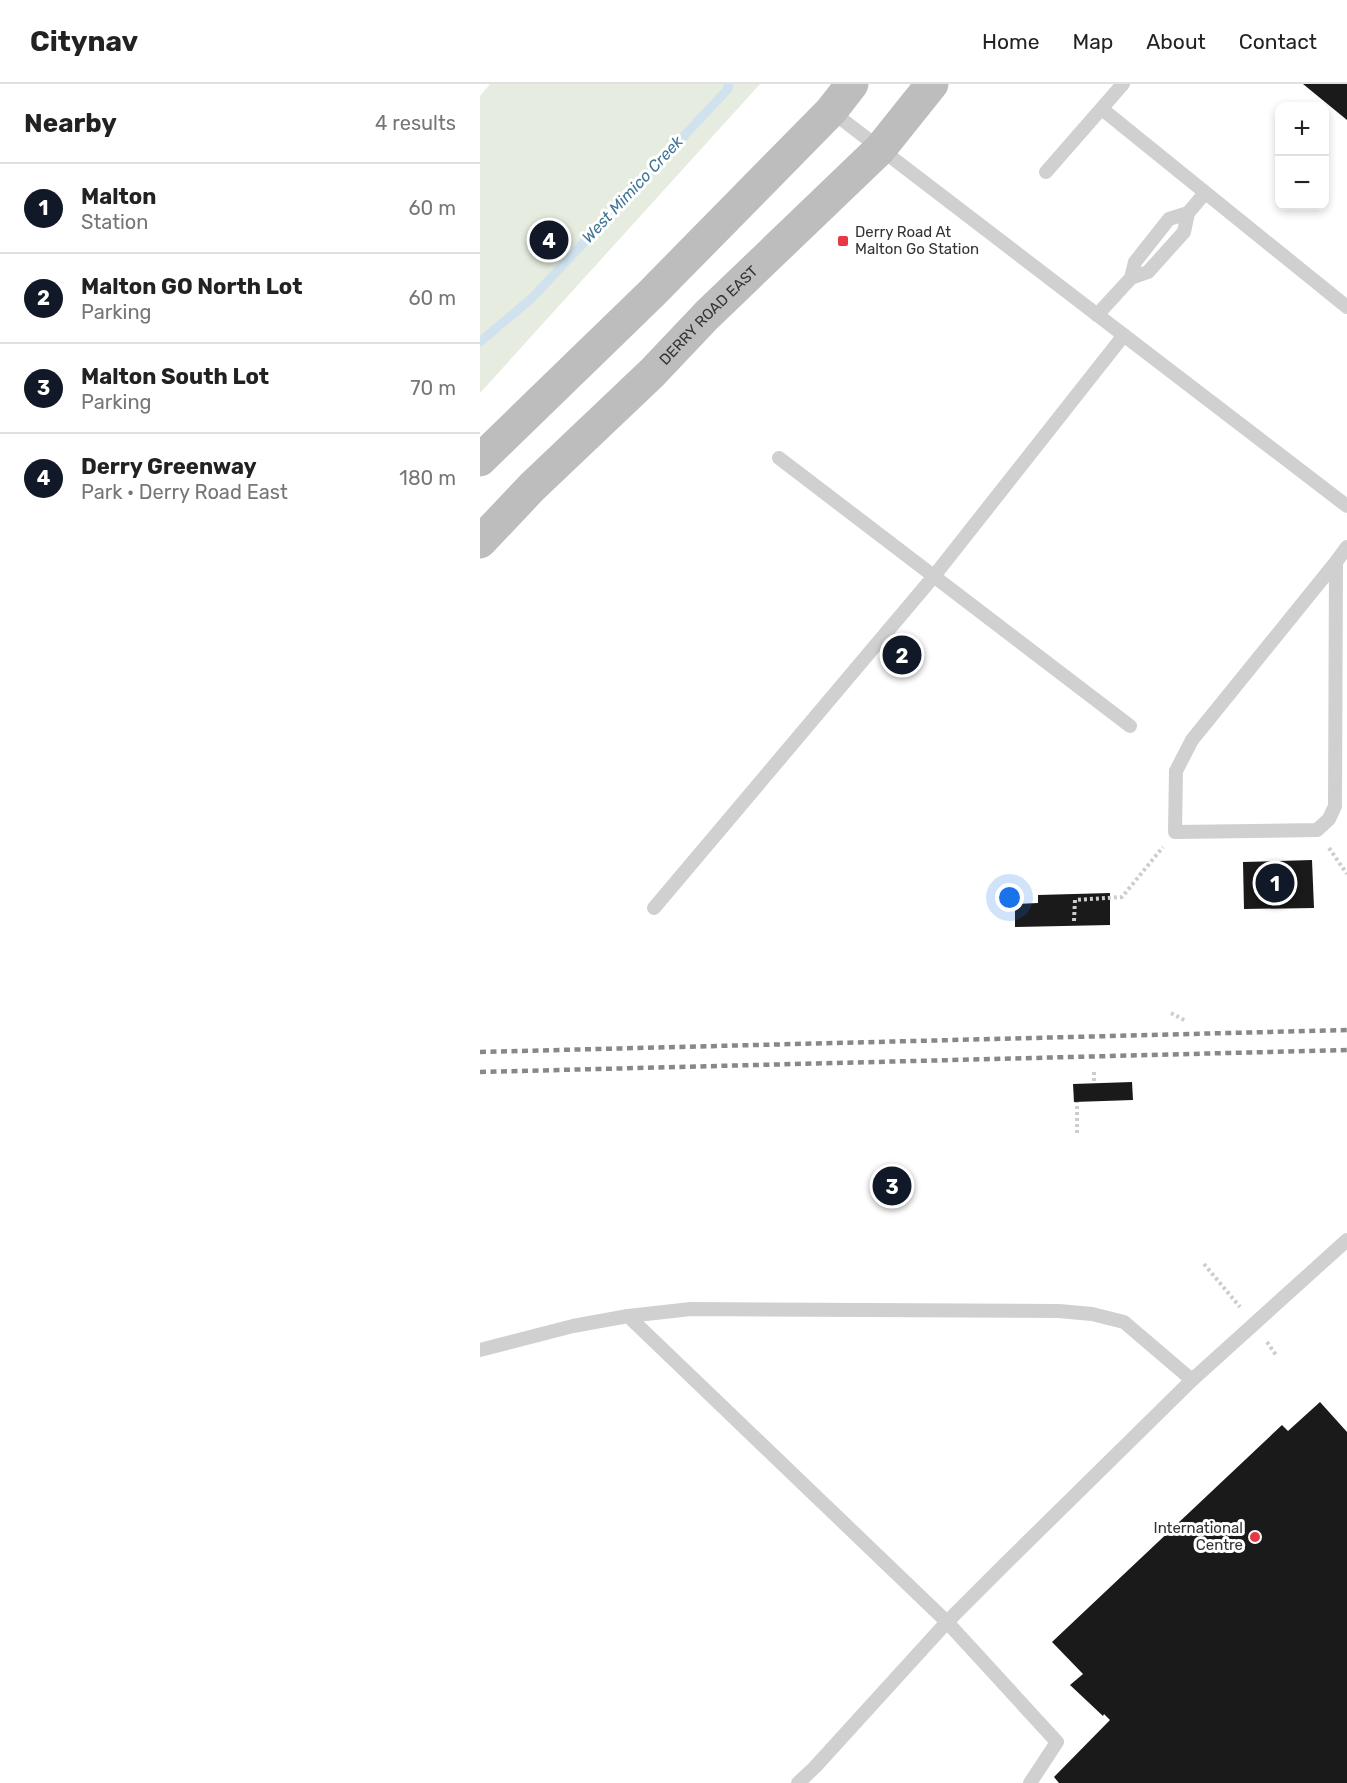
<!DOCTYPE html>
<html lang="en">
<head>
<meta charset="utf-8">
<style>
	:root { --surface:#fff; --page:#f2f2f2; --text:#222; --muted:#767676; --line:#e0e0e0; --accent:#111827 }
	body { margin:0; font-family:Rubik,sans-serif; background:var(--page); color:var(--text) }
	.controls { position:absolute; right:18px; top:18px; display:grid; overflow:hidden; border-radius:12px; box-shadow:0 3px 9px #0003 }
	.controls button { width:54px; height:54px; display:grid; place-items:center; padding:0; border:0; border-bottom:2px solid var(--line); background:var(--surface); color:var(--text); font:30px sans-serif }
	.you { position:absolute; left:530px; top:814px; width:21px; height:21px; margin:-15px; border:4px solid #fff; border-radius:50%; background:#1a73e8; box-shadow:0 0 0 9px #1a73e833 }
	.badge { display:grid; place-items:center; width:39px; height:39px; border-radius:50%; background:var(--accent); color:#fff; font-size:20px; font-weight:700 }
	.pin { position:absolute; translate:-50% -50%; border:3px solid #fff; box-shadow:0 2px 6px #0006 }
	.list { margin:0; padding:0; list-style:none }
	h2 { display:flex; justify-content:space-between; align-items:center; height:78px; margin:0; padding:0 24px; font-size:26px }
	h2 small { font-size:20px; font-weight:400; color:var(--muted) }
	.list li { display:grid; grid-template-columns:39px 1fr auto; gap:18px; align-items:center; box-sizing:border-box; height:90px; padding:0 24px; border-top:2px solid var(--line) }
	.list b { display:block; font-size:22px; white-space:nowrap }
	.list p { margin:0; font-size:20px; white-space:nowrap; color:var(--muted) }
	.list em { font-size:20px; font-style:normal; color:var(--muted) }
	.map { position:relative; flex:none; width:867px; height:1699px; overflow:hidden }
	header { display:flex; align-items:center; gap:36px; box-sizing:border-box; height:84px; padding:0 30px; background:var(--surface); border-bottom:2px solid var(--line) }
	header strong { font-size:28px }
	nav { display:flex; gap:33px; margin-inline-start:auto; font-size:21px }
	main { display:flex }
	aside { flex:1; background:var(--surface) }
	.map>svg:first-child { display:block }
</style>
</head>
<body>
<header>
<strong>Citynav</strong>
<nav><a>Home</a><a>Map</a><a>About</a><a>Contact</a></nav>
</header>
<main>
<aside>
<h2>Nearby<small>4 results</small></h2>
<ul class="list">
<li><span class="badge">1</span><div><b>Malton</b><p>Station</p></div><em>60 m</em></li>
<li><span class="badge">2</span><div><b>Malton GO North Lot</b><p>Parking</p></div><em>60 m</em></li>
<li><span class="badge">3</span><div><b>Malton South Lot</b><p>Parking</p></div><em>70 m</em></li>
<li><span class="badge">4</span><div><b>Derry Greenway</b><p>Park · Derry Road East</p></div><em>180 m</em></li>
</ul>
</aside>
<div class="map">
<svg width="867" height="1699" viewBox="0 0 867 1699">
	<rect width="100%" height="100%" fill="#fff"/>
	<polygon fill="#e6ecdf" points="10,0 280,0 0,309 0,12"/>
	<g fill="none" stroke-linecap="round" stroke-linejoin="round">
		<polyline stroke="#cfe2ee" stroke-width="9" points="0,258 52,214 247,6 249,0"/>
	</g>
	<g fill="#1a1a1a">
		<polygon points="823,0 867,0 867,36"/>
		<polygon points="832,776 834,824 764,825 763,778"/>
		<polygon points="630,809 630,841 535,843 535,820 558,819 558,811"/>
		<polygon points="652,998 653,1016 594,1018 593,1000"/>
		<polygon points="840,1318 867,1348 867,1699 579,1699 574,1693 630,1636 624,1630 623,1632 590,1601 603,1590 572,1558 802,1341 808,1347"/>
	</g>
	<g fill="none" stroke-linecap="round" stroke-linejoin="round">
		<g stroke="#cdcdcd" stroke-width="4" stroke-dasharray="3 3" stroke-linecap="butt">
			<polyline points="849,764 867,790"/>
			<polyline points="594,837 595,816 642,813 683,763"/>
			<polyline points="691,929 706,937"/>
			<polyline points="614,988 614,1000"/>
			<polyline points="597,1049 597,1018"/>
			<polyline points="724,1180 760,1223"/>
			<polyline points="787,1258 796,1271"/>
		</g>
		<g stroke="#d0d0d0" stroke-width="14">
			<polyline points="622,25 867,223"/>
			<polyline points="351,27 867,422"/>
			<polyline points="566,88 643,0"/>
			<polyline points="651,194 655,178 689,135 708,129"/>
			<polyline points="617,231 651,194 668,188 704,148 708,129 725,109"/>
			<polyline points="299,374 650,642"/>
			<polyline points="856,478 855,722 849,735 837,746 695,748 696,687 712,656 856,478 867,463"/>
			<polyline points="174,824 454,492 644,251"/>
			<polyline points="148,1232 467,1538 577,1658 550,1699"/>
			<polyline points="0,1266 93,1242 148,1232 211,1225 579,1227 612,1230 644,1238 712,1296"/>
			<polyline points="318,1699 335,1683 467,1538 525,1480 712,1296 867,1156"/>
		</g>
		<g stroke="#bdbdbd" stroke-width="33">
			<polyline points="0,376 171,210 351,27 372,0"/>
			<path id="s1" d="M0 458 52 403 172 289 227 231 400 65 452 0"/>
		</g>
		<g stroke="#888" stroke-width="4.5" stroke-dasharray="6 4.5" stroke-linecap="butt">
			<polyline points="0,968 867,946"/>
			<polyline points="0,988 867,966"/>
		</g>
	</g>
	<g fill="#e63946" stroke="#fff" stroke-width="2">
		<rect x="357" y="151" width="12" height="12" rx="3"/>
		<circle cx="775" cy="1453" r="6"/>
	</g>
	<g text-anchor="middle" stroke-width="6" stroke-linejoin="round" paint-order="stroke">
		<g font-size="15" fill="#333" stroke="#fff" text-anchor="start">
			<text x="375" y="153">Derry Road At<tspan x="375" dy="17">Malton Go Station</tspan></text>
			<text x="763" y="1449" text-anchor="end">International<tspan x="763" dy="17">Centre</tspan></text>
		</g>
		<g font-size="15" fill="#333" stroke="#fff">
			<text dy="5" stroke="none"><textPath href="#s1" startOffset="322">DERRY ROAD EAST</textPath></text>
		</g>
		<g font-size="16" font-style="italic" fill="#3f7597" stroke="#fff">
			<text transform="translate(152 105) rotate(-47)" y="6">West Mimico Creek</text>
		</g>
	</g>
</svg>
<div class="controls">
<button>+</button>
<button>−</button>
</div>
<div class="you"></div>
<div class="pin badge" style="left:795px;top:799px">1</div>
<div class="pin badge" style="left:422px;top:571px">2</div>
<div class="pin badge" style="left:412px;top:1102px">3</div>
<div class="pin badge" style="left:69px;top:156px">4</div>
</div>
</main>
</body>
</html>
